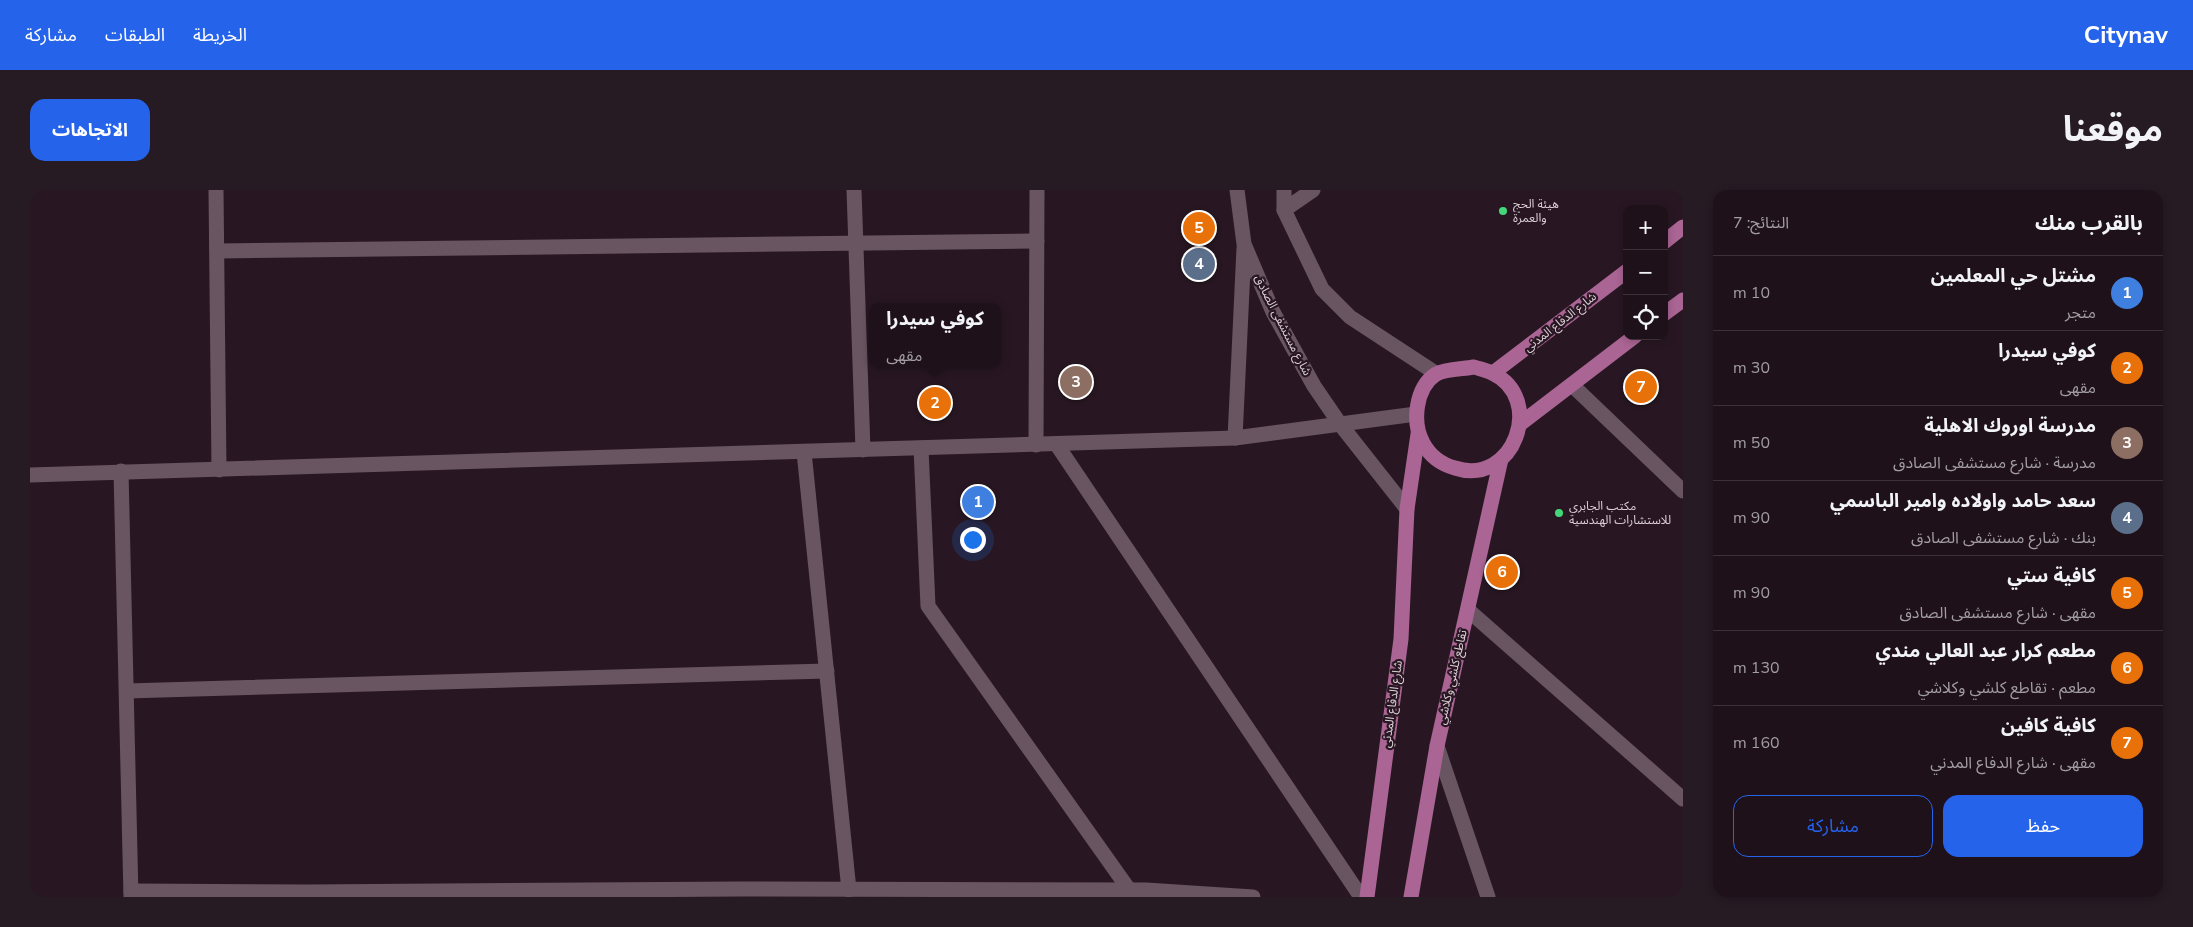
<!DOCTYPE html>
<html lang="ar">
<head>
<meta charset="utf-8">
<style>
	:root { --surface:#1e111a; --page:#261a23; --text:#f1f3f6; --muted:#a19da2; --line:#3c3139; --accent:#2563eb }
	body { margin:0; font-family:"Nunito Sans","Noto Sans Arabic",sans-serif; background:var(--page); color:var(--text); direction:rtl }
	.controls { position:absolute; right:15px; top:15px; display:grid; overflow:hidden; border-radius:10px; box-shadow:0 2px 8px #0003 }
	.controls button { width:45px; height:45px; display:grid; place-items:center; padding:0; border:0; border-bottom:1px solid var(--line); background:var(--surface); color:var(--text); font:25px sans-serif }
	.you { position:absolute; left:942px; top:349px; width:18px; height:18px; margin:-12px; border:4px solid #fff; border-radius:50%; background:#1a73e8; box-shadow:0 0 0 8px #1a73e833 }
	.badge { display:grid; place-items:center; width:32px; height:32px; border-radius:50%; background:var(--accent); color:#fff; font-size:16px; font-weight:700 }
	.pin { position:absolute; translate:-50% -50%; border:2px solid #fff; box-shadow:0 1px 5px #0006 }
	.popup { position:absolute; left:839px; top:113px; width:132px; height:65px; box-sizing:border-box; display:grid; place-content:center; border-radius:10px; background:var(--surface); filter:drop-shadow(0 1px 4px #0005); font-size:16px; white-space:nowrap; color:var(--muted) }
	.popup b { font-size:19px; color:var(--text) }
	.popup::after { content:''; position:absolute; left:50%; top:100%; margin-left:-10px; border:10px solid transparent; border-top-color:var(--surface) }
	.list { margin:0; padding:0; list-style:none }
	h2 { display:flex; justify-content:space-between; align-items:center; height:65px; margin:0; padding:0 20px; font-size:21px }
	h2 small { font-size:16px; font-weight:400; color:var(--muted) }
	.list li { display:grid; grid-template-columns:32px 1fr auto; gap:15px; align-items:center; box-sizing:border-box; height:75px; padding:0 20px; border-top:1px solid var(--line) }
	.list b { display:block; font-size:19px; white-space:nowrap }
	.list p { margin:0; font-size:16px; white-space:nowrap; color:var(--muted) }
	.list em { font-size:16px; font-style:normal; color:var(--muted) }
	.actions { display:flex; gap:10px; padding:15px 20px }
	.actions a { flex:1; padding:11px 0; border:1px solid var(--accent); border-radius:15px; text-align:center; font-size:18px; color:var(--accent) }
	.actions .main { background:var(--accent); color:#fff }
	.icon { flex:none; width:28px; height:28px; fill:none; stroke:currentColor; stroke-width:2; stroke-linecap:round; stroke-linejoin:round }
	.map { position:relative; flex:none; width:1653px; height:707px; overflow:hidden; direction:ltr; border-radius:15px }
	header { display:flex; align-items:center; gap:30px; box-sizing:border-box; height:70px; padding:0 25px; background:var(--accent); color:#fff }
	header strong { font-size:24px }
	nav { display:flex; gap:28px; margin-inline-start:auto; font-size:18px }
	.intro { display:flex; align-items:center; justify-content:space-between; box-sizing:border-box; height:120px; padding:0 30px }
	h1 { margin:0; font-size:35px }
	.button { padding:12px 22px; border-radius:15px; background:var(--accent); color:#fff; font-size:18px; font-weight:700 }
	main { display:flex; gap:30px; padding:0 30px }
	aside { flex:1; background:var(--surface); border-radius:15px; box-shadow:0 2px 8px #0003 }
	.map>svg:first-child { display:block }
</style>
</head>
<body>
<header>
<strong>Citynav</strong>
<nav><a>الخريطة</a><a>الطبقات</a><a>مشاركة</a></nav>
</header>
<div class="intro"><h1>موقعنا</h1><a class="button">الاتجاهات</a></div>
<main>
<aside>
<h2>بالقرب منك<small>النتائج: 7</small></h2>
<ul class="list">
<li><span class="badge" style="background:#3f7fe0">1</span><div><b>مشتل حي المعلمين</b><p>متجر</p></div><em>10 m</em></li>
<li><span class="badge" style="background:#e8710a">2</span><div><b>كوفي سيدرا</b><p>مقهى</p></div><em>30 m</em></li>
<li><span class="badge" style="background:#8d6e63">3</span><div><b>مدرسة اوروك الاهلية</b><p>مدرسة · شارع مستشفى الصادق</p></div><em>50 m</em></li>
<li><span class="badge" style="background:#5c6f8a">4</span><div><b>سعد حامد واولاده وامير الباسمي</b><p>بنك · شارع مستشفى الصادق</p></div><em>90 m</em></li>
<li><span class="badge" style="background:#e8710a">5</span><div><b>كافية ستي</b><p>مقهى · شارع مستشفى الصادق</p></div><em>90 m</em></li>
<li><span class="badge" style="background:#e8710a">6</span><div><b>مطعم كرار عبد العالي مندي</b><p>مطعم · تقاطع كلشي وكلاشي</p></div><em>130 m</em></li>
<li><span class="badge" style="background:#e8710a">7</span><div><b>كافية كافين</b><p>مقهى · شارع الدفاع المدني</p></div><em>160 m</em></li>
</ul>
<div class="actions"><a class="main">حفظ</a><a>مشاركة</a></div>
</aside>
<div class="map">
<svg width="1653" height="707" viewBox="0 0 1653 707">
	<rect width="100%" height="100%" fill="#281722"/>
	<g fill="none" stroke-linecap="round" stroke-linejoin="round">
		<g stroke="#695562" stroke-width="15">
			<polyline points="186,0 189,280"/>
			<polyline points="824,0 833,260"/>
			<polyline points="1207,0 1214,54 1243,122 1284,196 1310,234 1377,319"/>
			<polyline points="1254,0 1254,20 1292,99 1320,127 1407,184"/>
			<polyline points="1254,20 1283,0"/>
			<polyline points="187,61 1007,51"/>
			<polyline points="1542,195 1653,301"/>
			<polyline points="1205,248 1214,58"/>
			<polyline points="1006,255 1007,0"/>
			<polyline points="1027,255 1331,707"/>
			<polyline points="891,258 898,416 1100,701"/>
			<polyline points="774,262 819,700"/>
			<polyline points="91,281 101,707"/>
			<polyline points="0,285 1205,248 1386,224"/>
			<polyline points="1438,420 1653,609"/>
			<polyline points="97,501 797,481"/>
			<polyline points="1407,556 1458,707"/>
			<polyline points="101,701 277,702 711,699 1116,700 1223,707"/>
		</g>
		<g stroke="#aa6594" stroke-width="15">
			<polyline points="1634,52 1653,37"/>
			<polyline points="1634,124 1653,110"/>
			<path d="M1444 177C1450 179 1456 180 1462 183 1516 208 1484 297 1425 278 1410 274 1400 266 1393 253 1382 233 1385 198 1406 184 1415 179 1433 179 1444 177Z"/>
			<polyline points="1463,183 1597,81"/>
			<polyline points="1490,234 1605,146"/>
			<polyline points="1337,707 1371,449 1377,319 1388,244"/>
			<polyline points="1381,707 1407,556 1471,269"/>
		</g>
	</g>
	<g fill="#44d77a" stroke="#281722" stroke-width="2">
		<circle cx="1473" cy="21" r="5"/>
		<circle cx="1529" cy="323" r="5"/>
	</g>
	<g text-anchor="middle" stroke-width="4.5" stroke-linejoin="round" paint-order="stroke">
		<g font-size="12" fill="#dcd0d7" stroke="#281722" text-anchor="start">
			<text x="1483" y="18">هيئة الحج<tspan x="1483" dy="14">والعمرة</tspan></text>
			<text x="1539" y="320">مكتب الجابري<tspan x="1539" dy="14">للاستشارات الهندسية</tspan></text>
		</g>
		<g font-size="12" fill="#dcd0d7" stroke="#281722">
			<text transform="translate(1530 132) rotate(-38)" y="4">شارع الدفاع المدني</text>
			<text transform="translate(1253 135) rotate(63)" y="4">شارع مستشفى الصادق</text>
			<text transform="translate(1422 487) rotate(-77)" y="4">تقاطع كلشي وكلاشي</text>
			<text transform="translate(1362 514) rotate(-82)" y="4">شارع الدفاع المدني</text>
		</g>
	</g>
</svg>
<div class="controls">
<button>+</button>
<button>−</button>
<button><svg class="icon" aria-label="locate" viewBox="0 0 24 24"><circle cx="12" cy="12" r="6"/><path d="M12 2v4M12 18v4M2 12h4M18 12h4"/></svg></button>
</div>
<div class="you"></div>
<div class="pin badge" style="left:948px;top:312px;background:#3f7fe0">1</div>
<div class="pin badge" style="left:905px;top:213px;background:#e8710a">2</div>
<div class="popup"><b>كوفي سيدرا</b>مقهى</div>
<div class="pin badge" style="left:1046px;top:192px;background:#8d6e63">3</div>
<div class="pin badge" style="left:1169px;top:74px;background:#5c6f8a">4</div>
<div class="pin badge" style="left:1169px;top:38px;background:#e8710a">5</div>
<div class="pin badge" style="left:1472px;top:382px;background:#e8710a">6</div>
<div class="pin badge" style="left:1611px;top:197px;background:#e8710a">7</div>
</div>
</main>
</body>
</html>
